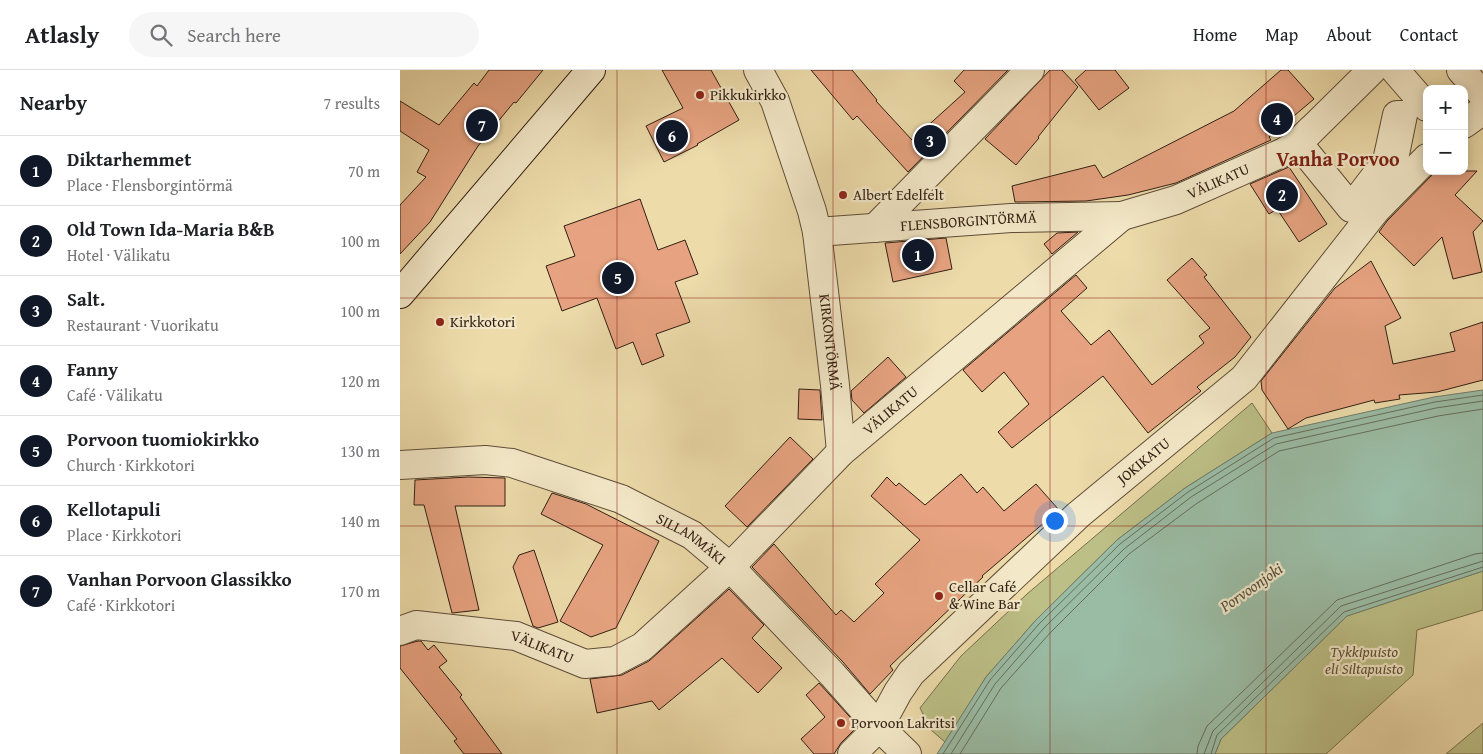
<!DOCTYPE html>
<html lang="en">
<head>
<meta charset="utf-8">
<style>
	:root { --surface:#fff; --page:#f6f6f6; --text:#202124; --muted:#757577; --line:#e0e0e0; --accent:#111827 }
	body { margin:0; font-family:"Gentium Book Plus",serif; background:var(--page); color:var(--text) }
	.controls { position:absolute; right:15px; top:15px; display:grid; overflow:hidden; border-radius:10px; box-shadow:0 2px 12px #0003 }
	.controls button { width:45px; height:45px; display:grid; place-items:center; padding:0; border:0; border-bottom:1px solid var(--line); background:var(--surface); color:var(--text); font:25px sans-serif }
	.you { position:absolute; left:654px; top:450px; width:18px; height:18px; margin:-12px; border:4px solid #fff; border-radius:50%; background:#1a73e8; box-shadow:0 0 0 8px #1a73e833 }
	.badge { display:grid; place-items:center; width:32px; height:32px; border-radius:50%; background:var(--accent); color:#fff; font-size:16px; font-weight:700 }
	.pin { position:absolute; translate:-50% -50%; border:2px solid #fff; box-shadow:0 1px 5px #0006 }
	.list { margin:0; padding:0; list-style:none }
	h2 { display:flex; justify-content:space-between; align-items:center; height:65px; margin:0; padding:0 20px; font-size:21px }
	h2 small { font-size:16px; font-weight:400; color:var(--muted) }
	.list li { display:grid; grid-template-columns:32px 1fr auto; gap:15px; align-items:center; box-sizing:border-box; height:70px; padding:0 20px; border-top:1px solid var(--line) }
	.list b { display:block; font-size:19px; white-space:nowrap }
	.list p { margin:0; font-size:16px; white-space:nowrap; color:var(--muted) }
	.list em { font-size:16px; font-style:normal; color:var(--muted) }
	.icon { flex:none; width:28px; height:28px; fill:none; stroke:currentColor; stroke-width:2; stroke-linecap:round; stroke-linejoin:round }
	.map { position:relative; flex:none; width:1083px; height:684px; overflow:hidden }
	header { display:flex; align-items:center; gap:30px; box-sizing:border-box; height:70px; padding:0 25px; background:var(--surface); border-bottom:1px solid var(--line) }
	header strong { font-size:24px }
	nav { display:flex; gap:28px; margin-inline-start:auto; font-size:18px }
	.search { width:350px; height:45px; background:var(--page); display:flex; align-items:center; gap:12px; box-sizing:border-box; padding:0 18px; border-radius:28px; color:var(--muted); font-size:19px }
	main { display:flex }
	aside { flex:1; background:var(--surface) }
	.map>svg:first-child { display:block }
</style>
</head>
<body>
<header>
<strong>Atlasly</strong>
<div class="search"><svg class="icon" aria-label="search" viewBox="0 0 24 24"><circle cx="10" cy="10" r="6"/><path d="M15 15l6 6"/></svg>Search here</div>
<nav><a>Home</a><a>Map</a><a>About</a><a>Contact</a></nav>
</header>
<main>
<aside>
<h2>Nearby<small>7 results</small></h2>
<ul class="list">
<li><span class="badge">1</span><div><b>Diktarhemmet</b><p>Place · Flensborgintörmä</p></div><em>70 m</em></li>
<li><span class="badge">2</span><div><b>Old Town Ida-Maria B&amp;B</b><p>Hotel · Välikatu</p></div><em>100 m</em></li>
<li><span class="badge">3</span><div><b>Salt.</b><p>Restaurant · Vuorikatu</p></div><em>100 m</em></li>
<li><span class="badge">4</span><div><b>Fanny</b><p>Café · Välikatu</p></div><em>120 m</em></li>
<li><span class="badge">5</span><div><b>Porvoon tuomiokirkko</b><p>Church · Kirkkotori</p></div><em>130 m</em></li>
<li><span class="badge">6</span><div><b>Kellotapuli</b><p>Place · Kirkkotori</p></div><em>140 m</em></li>
<li><span class="badge">7</span><div><b>Vanhan Porvoon Glassikko</b><p>Café · Kirkkotori</p></div><em>170 m</em></li>
</ul>
</aside>
<div class="map">
<svg width="1083" height="684" viewBox="0 0 1083 684">
	<rect width="100%" height="100%" fill="#eddbaa"/>
	<filter id="stains"><feTurbulence type="fractalNoise" baseFrequency=".004" numOctaves="4"/><feColorMatrix values="0 0 0 0 .2 0 0 0 0 .09 0 0 0 0 .02 0 0 0 .5 -.17"/></filter>
	<radialGradient id="worn" r=".72"><stop offset=".6" stop-color="#630" stop-opacity="0"/><stop offset="1" stop-color="#630" stop-opacity=".3"/></radialGradient>
	<g fill="#bcbf86" stroke="#766e4c">
		<polygon points="852,333 872,363 785,418 717,470 636,550 586,607 545,672 531,660 520,638 561,586 627,524"/>
		<polygon points="1083,501 1083,540 1017,560 1013,605 926,684 815,684 821,669 947,546"/>
		<polygon points="1083,653 1083,684 1046,684"/>
	</g>
	<polygon fill="#9abca5" stroke="#707d6a" points="1083,320 1083,501 947,546 821,669 815,684 537,684 586,607 636,550 717,470 785,418 872,363 1034,327"/>
	<g fill="none" stroke-linecap="round" stroke-linejoin="round">
		<g stroke="#656d5c" stroke-width="1">
			<polyline points="543,684 590,610 639,554 720,474 788,422 874,368 1035,332 1083,325"/>
			<polyline points="551,684 595,614 644,558 724,479 791,427 876,374 1036,338 1083,331"/>
			<polyline points="560,684 601,618 650,563 729,484 796,434 879,381 1038,346 1083,339"/>
			<polyline points="797,684 798,676 807,656 937,530 1075,484 1083,483"/>
			<polyline points="804,684 813,661 941,536 1083,491"/>
			<polyline points="811,684 817,665 944,542 1083,497"/>
		</g>
	</g>
	<g fill="#e7a381" stroke="#301e12">
		<polygon points="89,0 143,0 116,33 114,32 78,76 30,152 0,184 0,135 26,107 17,102 29,80 0,61 0,31 39,55 74,13 77,16"/>
		<polygon points="262,0 311,0 339,50 297,74 298,75 264,92 246,56 283,38"/>
		<polygon points="411,0 452,0 477,30 476,31 512,70 565,22 554,11 564,0 608,0 508,102 457,46 453,50"/>
		<polygon points="650,0 662,0 678,17 638,67 639,68 616,95 585,69"/>
		<polygon points="686,0 715,0 729,18 699,40 675,10"/>
		<polygon points="881,0 888,0 914,29 869,67 871,70 776,113 728,125 686,131 615,132 612,116 695,95 703,108 834,41"/>
		<polygon points="889,97 927,154 899,172 877,139 869,144 850,114"/>
		<polygon points="1036,101 1077,101 1055,125 1083,151 1073,162 1082,202 1053,209 1042,167 1014,196 979,162 987,151"/>
		<polygon points="240,129 258,180 285,170 298,204 275,212 290,252 256,264 264,286 242,295 233,272 216,279 197,228 162,241 146,196 175,186 164,156"/>
		<polygon points="678,162 652,184 644,174 657,163"/>
		<polygon points="546,168 552,199 493,212 485,173"/>
		<polygon points="792,188 807,205 804,207 851,267 835,287 797,317 801,321 748,363 703,306 612,378 598,362 629,334 604,302 582,322 563,300 676,205 687,218 661,241 691,275 709,260 752,315 804,273 799,266 810,258 767,210"/>
		<polygon points="971,191 1001,248 985,256 993,294 1055,281 1050,263 1083,252 1083,310 1037,322 999,325 1000,329 975,333 974,330 906,348 888,359 862,320 861,311 935,218"/>
		<polygon points="488,287 506,307 464,343 452,330 451,321"/>
		<polygon points="399,319 420,320 422,350 398,349"/>
		<polygon points="390,367 413,389 347,457 325,436"/>
		<polygon points="561,404 577,423 583,417 604,441 636,414 659,440 582,506 583,507 490,596 493,600 470,624 443,592 352,497 374,474 436,545 441,540 454,552 484,523 475,514 520,470 471,426 487,407 496,416 499,413 525,435"/>
		<polygon points="68,407 105,408 105,436 55,436 79,540 52,543 24,435 14,435 15,410"/>
		<polygon points="152,423 186,434 259,471 216,558 191,567 160,551 203,475 141,444"/>
		<polygon points="134,480 158,552 138,558 133,556 113,497 119,485"/>
		<polygon points="329,519 364,555 352,568 382,598 358,623 322,588 259,640 252,631 197,643 190,609 222,605 249,591"/>
		<polygon points="18,571 21,571 28,580 34,575 47,591 39,597 62,625 60,627 102,684 64,684 54,671 57,669 0,598 0,576"/>
		<polygon points="419,613 458,656 441,673 434,684 414,684 401,669 425,647 406,625"/>
	</g>
	<g fill="none" stroke-linecap="round" stroke-linejoin="round">
		<defs>
			<g id="street">
				<path id="s1" d="M358 0 375 31 412 141 417 162 435 315 441 382"/>
				<polyline points="995,0 1027,37"/>
				<polyline points="1061,0 1083,25"/>
				<polyline points="1064,54 1083,40"/>
				<polyline points="911,60 898,73 951,138 987,91 997,45 1003,45 993,94 961,133"/>
				<polyline points="475,158 630,0"/>
				<path id="s2" d="M417 162 611 148 722 146"/>
				<path id="s3" d="M0 395 85 390 112 393 221 429 292 465 330 497 432 604 479 657 507 684"/>
				<path id="s4" d="M0 561 16 555 116 566 185 594 215 591 242 577 330 497 441 382 722 146 776 130 884 82 898 73 972 0"/>
				<path id="s5" d="M452 684 479 657 498 622 511 603 678 445 844 308 975 141 1027 88"/>
			</g>
			<polyline id="secondary" points="0,224 191,0"/>
		</defs>
		<use href="#street" stroke="#5f4d38" stroke-width="30"/>
		<use href="#secondary" stroke="#301e12" stroke-width="30"/>
		<use href="#street" stroke="#f3e8c8" stroke-width="28"/>
		<use href="#secondary" stroke="#f3e8c8" stroke-width="28"/>
	</g>
	<path fill="none" stroke="#8f2418" stroke-width="1" stroke-opacity="0.55" d="M217 0V684M433 0V684M650 0V684M866 0V684M0 228H1083M0 456H1083"/>
	<g fill="#8f2418" stroke="#f3e8c8" stroke-width="2">
		<circle cx="300" cy="25" r="5"/>
		<circle cx="443" cy="125" r="5"/>
		<circle cx="40" cy="252" r="5"/>
		<circle cx="539" cy="526" r="5"/>
		<circle cx="441" cy="653" r="5"/>
	</g>
	<g text-anchor="middle" stroke-width="4.5" stroke-linejoin="round" paint-order="stroke">
		<g font-size="15" fill="#301e12" stroke="#f3e8c8" text-anchor="start">
			<text x="310" y="30">Pikkukirkko</text>
			<text x="453" y="130">Albert Edelfelt</text>
			<text x="50" y="257">Kirkkotori</text>
			<text x="549" y="522">Cellar Café<tspan x="549" dy="17">&amp; Wine Bar</tspan></text>
			<text x="451" y="658">Porvoon Lakritsi</text>
		</g>
		<g font-size="15" fill="#301e12" stroke="#f3e8c8">
			<text dy="5" stroke="none"><textPath href="#s4" startOffset="1001">VÄLIKATU</textPath></text>
			<text dy="5" stroke="none"><textPath href="#s2" startOffset="152">FLENSBORGINTÖRMÄ</textPath></text>
			<text dy="5" stroke="none"><textPath href="#s1" startOffset="284">KIRKONTÖRMÄ</textPath></text>
			<text dy="5" stroke="none"><textPath href="#s4" startOffset="596">VÄLIKATU</textPath></text>
			<text dy="5" stroke="none"><textPath href="#s5" startOffset="416">JOKIKATU</textPath></text>
			<text dy="5" stroke="none"><textPath href="#s3" startOffset="308">SILLANMÄKI</textPath></text>
			<text dy="5" stroke="none"><textPath href="#s4" startOffset="146">VÄLIKATU</textPath></text>
		</g>
		<g font-size="15" font-style="italic" fill="#5a4e35" stroke="#f3e8c8">
			<text x="964" y="587">Tykkipuisto<tspan x="964" dy="17">eli Siltapuisto</tspan></text>
		</g>
		<g font-size="16" font-style="italic" fill="#504d3e" stroke="#f3e8c8">
			<text transform="translate(851 517) rotate(-35)" y="6">Porvoonjoki</text>
		</g>
		<g font-size="20" font-weight="bold" fill="#7a1f14" stroke="#f3e8c8">
			<text x="938" y="96">Vanha Porvoo</text>
		</g>
	</g>
	<rect width="100%" height="100%" filter="url(#stains)"/>
	<rect width="100%" height="100%" fill="url(#worn)"/>
</svg>
<div class="controls">
<button>+</button>
<button>−</button>
</div>
<div class="you"></div>
<div class="pin badge" style="left:518px;top:185px">1</div>
<div class="pin badge" style="left:882px;top:125px">2</div>
<div class="pin badge" style="left:530px;top:71px">3</div>
<div class="pin badge" style="left:877px;top:49px">4</div>
<div class="pin badge" style="left:218px;top:208px">5</div>
<div class="pin badge" style="left:272px;top:66px">6</div>
<div class="pin badge" style="left:82px;top:55px">7</div>
</div>
</main>
</body>
</html>
